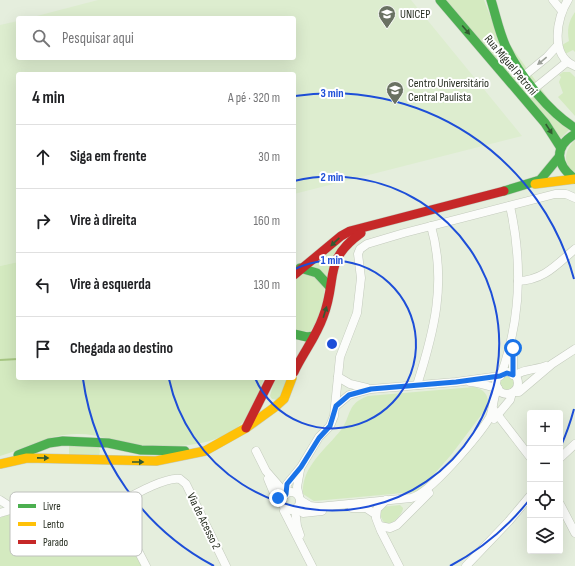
<!DOCTYPE html>
<html lang="pt">
<head>
<meta charset="utf-8">
<style>
	:root { --surface:#fff; --page:#f2f2f2; --text:#202124; --muted:#757577; --line:#e0e0e0 }
	body { margin:0; font-family:"Sofia Sans Condensed",sans-serif; background:var(--page); color:var(--text) }
	.controls { position:absolute; right:12px; bottom:12px; display:grid; overflow:hidden; border-radius:4px; box-shadow:0 4px 16px #0002 }
	.controls button { width:36px; height:36px; display:grid; place-items:center; padding:0; border:0; border-bottom:1px solid var(--line); background:var(--surface); color:var(--text); font:20px sans-serif }
	.stop { position:absolute; width:12px; height:12px; margin:-9px; border:3px solid #1a73e8; border-radius:50%; background:#fff }
	.stop.end { background:#1a73e8; border-color:#fff; box-shadow:0 1px 4px #0008 }
	.list { margin:0; padding:0; list-style:none }
	h2 { display:flex; justify-content:space-between; align-items:center; height:52px; margin:0; padding:0 16px; font-size:17px }
	h2 small { font-size:13px; font-weight:400; color:var(--muted) }
	.list li { display:grid; grid-template-columns:26px 1fr auto; gap:12px; align-items:center; box-sizing:border-box; height:64px; padding:0 16px; border-top:1px solid var(--line) }
	.list b { display:block; font-size:15px; white-space:nowrap }
	.list em { font-size:13px; font-style:normal; color:var(--muted) }
	.icon { flex:none; width:22px; height:22px; fill:none; stroke:currentColor; stroke-width:2; stroke-linecap:round; stroke-linejoin:round }
	.map { position:relative; flex:none; width:575px; height:566px; overflow:hidden }
	.search { position:absolute; background:var(--surface); box-shadow:0 4px 16px #0002; left:16px; top:16px; width:280px; height:44px; display:flex; align-items:center; gap:10px; box-sizing:border-box; padding:0 14px; border-radius:4px; color:var(--muted); font-size:15px }
	.panel { position:absolute; background:var(--surface); box-shadow:0 4px 16px #0002; left:16px; top:72px; width:280px; height:308px; border-radius:4px }
	.map>svg:first-child { display:block }
</style>
</head>
<body>
<div class="map">
<svg width="575" height="566" viewBox="0 0 575 566">
	<rect width="100%" height="100%" fill="#e5eedd"/>
	<polygon fill="#ddedcf" points="98,0 411,0 522,136 294,194 294,74 18,74 18,262 0,266 0,25 18,21 18,58 294,58 294,18 29,18"/>
	<g fill="#d4eac0">
		<polygon points="446,0 484,0 491,18 570,129 561,138"/>
		<path d="M575 12V52L573 50 565 54 562 45 569 41C567 30 568 22 575 12Z"/>
		<polygon points="563,72 570,72 575,77 575,116 558,97 563,93 559,82 561,77 559,75"/>
		<path d="M575 140V173C562 163 564 151 575 140Z"/>
		<polygon points="342,238 328,277 312,266"/>
		<path d="M18 262V378H264C259 392 253 411 243 422 221 448 164 449 133 444 114 441 98 434 79 434 52 433 26 448 0 456V266Z"/>
		<polygon points="309,273 325,285 322,312 310,332 294,330 294,281 302,274"/>
		<circle cx="508" cy="384" r="8"/>
		<polygon points="275,378 289,378 278,400 272,399 270,396"/>
		<path d="M474 387C484 389 489 395 488 406L451 455 420 490 415 492 314 501 303 494C301 467 326 449 341 430 352 415 346 404 368 396Z"/>
		<polygon points="69,446 98,446 100,451 99,456 69,455"/>
		<path d="M400 505 403 508C403 514 392 525 385 525L379 513 382 507Z"/>
		<polygon points="9,514 34,516 55,524 69,524 85,519 120,524 127,534 122,537 130,556 137,554 143,566 0,566 0,518"/>
	</g>
	<g fill="none" stroke-linecap="round" stroke-linejoin="round">
		<polyline stroke="#a7c783" stroke-width="2" points="0,360 18,359"/>
		<defs>
			<g id="street">
				<polyline points="553,0 562,11"/>
				<path d="M568 0C556 18 550 57 575 66"/>
				<polyline points="525,75 547,57 558,45"/>
				<polyline points="535,88 567,62"/>
				<path d="M518 281C544 280 556 265 575 249"/>
				<polyline points="513,345 513,375"/>
				<circle cx="507" cy="383" r="11"/>
				<path d="M501 375C521 319 523 264 510 206"/>
				<path d="M515 376C522 369 536 370 546 366"/>
				<polyline points="338,377 350,384 367,388"/>
				<path d="M470 382C480 382 489 388 497 387"/>
				<path d="M417 385C434 332 447 282 431 226"/>
				<polyline points="514,392 519,392 552,364 575,349"/>
				<polyline points="336,406 349,395 371,389 456,382 500,376"/>
				<polyline points="493,409 530,457"/>
				<polyline points="494,419 510,400 512,393"/>
				<polyline points="256,451 266,471 286,494"/>
				<polyline points="560,458 575,444"/>
				<polyline points="268,479 273,491 282,501"/>
				<circle cx="291" cy="501" r="9"/>
				<polyline points="286,494 287,484 301,467 319,437 330,426 334,416 340,357 357,313 361,278 358,254 360,249 367,244 404,233 555,194 566,194 575,198"/>
				<polyline points="299,496 297,487 300,470"/>
				<polyline points="0,500 14,509 75,514 123,521"/>
				<path d="M300 500 310 506 318 507 411 498C429 495 480 434 490 417 494 408 493 394 498 388"/>
				<polyline points="386,500 377,509 376,518 381,531 399,566"/>
				<polyline points="560,504 575,533"/>
				<polyline points="115,506 146,566"/>
				<polyline points="286,508 284,511 312,566"/>
				<polyline points="297,508 303,513 322,511"/>
				<polyline points="352,508 366,508 375,514"/>
				<polyline points="295,509 297,526 300,535"/>
				<polyline points="0,513 14,509"/>
				<path d="M93 516C112 508 163 475 180 479L186 484 226 566"/>
				<polyline points="380,526 390,528 397,525 429,493"/>
				<polyline points="466,566 509,521 530,496"/>
			</g>
			<g id="fast">
				<polyline points="440,0 545,123 561,148"/>
				<path d="M491 0C496 16 499 32 506 47 519 75 549 112 575 128"/>
				<path d="M575 134C553 147 556 165 575 179"/>
				<polyline points="504,191 540,180 559,157"/>
				<polyline points="300,268 317,273 329,286"/>
				<polyline points="294,334 307,337 314,336"/>
				<polyline points="18,455 49,443 63,441 108,443 141,450 185,451"/>
			</g>
			<g id="slow">
				<polyline points="535,184 575,179"/>
				<polyline points="0,464 27,458 156,461 205,451 246,428 275,407 284,399 292,378"/>
			</g>
			<g id="jam">
				<polyline points="294,275 341,236 350,231 504,191"/>
				<path d="M294 372C303 353 316 337 323 317 338 279 322 261 361 233"/>
				<polyline points="246,428 271,378"/>
			</g>
		</defs>
		<use href="#street" stroke="#c3cabc" stroke-width="9"/>
		<use href="#fast" stroke="#c3cabc" stroke-width="10"/>
		<use href="#slow" stroke="#c3cabc" stroke-width="10"/>
		<use href="#jam" stroke="#c3cabc" stroke-width="10"/>
		<use href="#street" stroke="#fbfcfa" stroke-width="8"/>
		<use href="#fast" stroke="#4caf50" stroke-width="9"/>
		<use href="#slow" stroke="#ffc107" stroke-width="9"/>
		<use href="#jam" stroke="#c62828" stroke-width="9"/>
	</g>
	<defs><path id="oneway-solid" d="M-6-.8H1V-3.2L6.5 0L1 3.2V.8H-6Z"/></defs>
	<g fill="#335a31">
		<use href="#oneway-solid" transform="translate(466 30) rotate(50)"/>
		<use href="#oneway-solid" transform="translate(549 129) rotate(57)"/>
		<use href="#oneway-solid" transform="translate(335 242) rotate(137)"/>
		<use href="#oneway-solid" transform="translate(325 312) rotate(-73)"/>
		<use href="#oneway-solid" transform="translate(43 458) rotate(1)"/>
		<use href="#oneway-solid" transform="translate(138 462)"/>
	</g>
	<use fill="#9b9f98" href="#oneway-solid" transform="translate(542 61) rotate(141)"/>
	<g fill="none" stroke-linecap="round" stroke-linejoin="round">
		<polyline stroke="#1a73e8" stroke-width="5" points="278,498 282,501 286,494 287,484 301,467 319,438 330,426 336,406 349,395 371,389 456,382 500,376 507,373 513,375 513,348"/>
	</g>
	<g fill="none" stroke="#1d4ed8" stroke-width="2">
		<path d="M295 269A84 84 0 1 1 255 378"/>
		<path d="M294 181A167 167 0 1 1 169 379"/>
		<path d="M574 409A251 251 0 0 1 560 448M530 499A251 251 0 0 1 450 566M214 566A251 251 0 0 1 83 379M295 96A251 251 0 0 1 574 279"/>
	</g>
	<defs>
		<symbol id="school-pin" viewBox="-11 -11 22 30"><path d="M0 17L-7.5 6A9.5 9.5 0 1 1 7.5 6Z" fill="#697162" stroke="#fff"/><path d="M0-5L7-2L0 1L-7-2ZM-4 1L0 2.5L4 1V4Q0 6-4 4Z" fill="#fff"/></symbol>
		<symbol id="university-pin" viewBox="-11 -11 22 30"><path d="M0 17L-7.5 6A9.5 9.5 0 1 1 7.5 6Z" fill="#697162" stroke="#fff"/><path d="M0-5L7-2L0 1L-7-2ZM-4 1L0 2.5L4 1V4Q0 6-4 4Z" fill="#fff"/></symbol>
	</defs>
	<g fill-rule="evenodd">
		<use href="#school-pin" x="377" y="4" width="20" height="27"/>
		<use href="#university-pin" x="385" y="80" width="20" height="27"/>
	</g>
	<g text-anchor="middle" stroke-width="4" stroke-linejoin="round" paint-order="stroke">
		<g font-size="12" fill="#262d20" stroke="#fff" text-anchor="start">
			<text x="400" y="18">UNICEP</text>
			<text x="408" y="87">Centro Universitário<tspan x="408" dy="14">Central Paulista</tspan></text>
		</g>
		<g font-size="12" fill="#262d20" stroke="#fff">
			<text transform="translate(511 65) rotate(50)" y="4">Rua Miguel Petroni</text>
			<text transform="translate(204 521) rotate(64)" y="4">Via de Acesso 2</text>
		</g>
	</g>
	<rect x="10" y="492" width="132" height="64" rx="6" fill="#fff" stroke="#bec0bc" stroke-width="1"/>
	<rect x="18" y="504" width="18" height="4" fill="#4caf50"/>
	<rect x="18" y="522" width="18" height="4" fill="#ffc107"/>
	<rect x="18" y="540" width="18" height="4" fill="#c62828"/>
	<g font-size="11" fill="#262d20">
		<text x="43" y="510">Livre</text>
		<text x="43" y="528">Lento</text>
		<text x="43" y="546">Parado</text>
	</g>
	<circle cx="332" cy="344" r="6" fill="#1d4ed8" stroke="#fff" stroke-width="2"/>
	<g font-size="12" text-anchor="middle" font-weight="bold" fill="#1d4ed8" stroke="#fff" stroke-width="4" stroke-linejoin="round" paint-order="stroke">
		<text x="332" y="97">3 min</text>
		<text x="332" y="181">2 min</text>
		<text x="332" y="264">1 min</text>
	</g>
</svg>
<div class="controls">
<button>+</button>
<button>−</button>
<button><svg class="icon" aria-label="locate" viewBox="0 0 24 24"><circle cx="12" cy="12" r="6"/><path d="M12 2v4M12 18v4M2 12h4M18 12h4"/></svg></button>
<button><svg class="icon" aria-label="layers" viewBox="0 0 24 24"><path d="M12 4l9 5-9 5-9-5zM3 14l9 5 9-5"/></svg></button>
</div>
<div class="stop" style="left:513px;top:348px"></div>
<div class="stop end" style="left:278px;top:498px"></div>
<div class="search"><svg class="icon" aria-label="search" viewBox="0 0 24 24"><circle cx="10" cy="10" r="6"/><path d="M15 15l6 6"/></svg>Pesquisar aqui</div>
<section class="panel">
<h2>4 min<small>A pé · 320 m</small></h2>
<ul class="list">
<li><svg class="icon" aria-label="ahead" viewBox="0 0 24 24"><path d="M12 20V5M6 11l6-6 6 6"/></svg><div><b>Siga em frente</b></div><em>30 m</em></li>
<li><svg class="icon" aria-label="right" viewBox="0 0 24 24"><path d="M7 20v-9h11M14 6l5 5-5 5"/></svg><div><b>Vire à direita</b></div><em>160 m</em></li>
<li><svg class="icon" aria-label="left" viewBox="0 0 24 24"><path d="M17 20v-9H6M10 6l-5 5 5 5"/></svg><div><b>Vire à esquerda</b></div><em>130 m</em></li>
<li><svg class="icon" aria-label="arrive" viewBox="0 0 24 24"><path d="M6 21V4h12l-3 4 3 4H6"/></svg><div><b>Chegada ao destino</b></div></li>
</ul>
</section>
</div>
</body>
</html>
